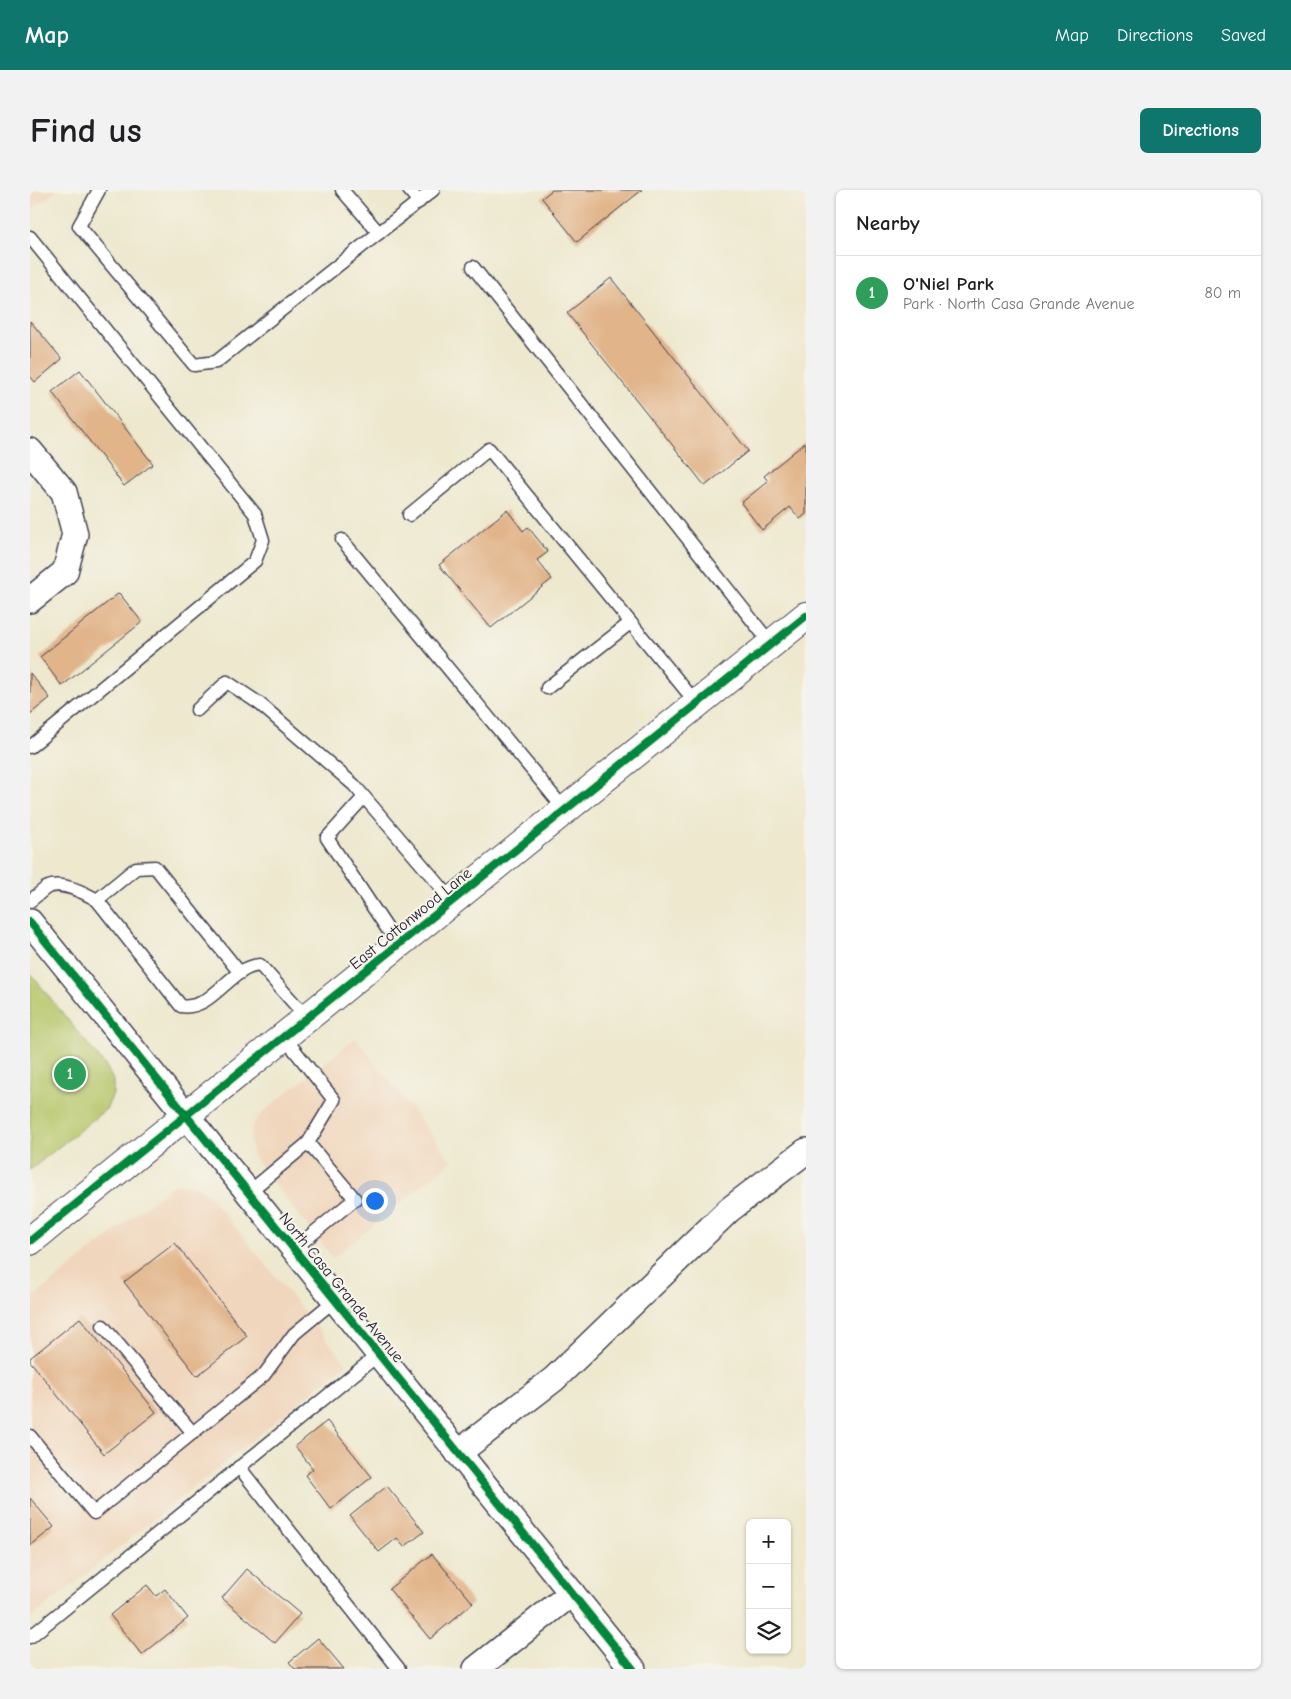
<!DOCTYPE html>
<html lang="en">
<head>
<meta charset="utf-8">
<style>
	:root { --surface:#fff; --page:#f2f2f2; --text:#202124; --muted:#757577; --line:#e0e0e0; --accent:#0f766e }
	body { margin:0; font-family:"Comic Neue",sans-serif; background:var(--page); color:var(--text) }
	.controls { position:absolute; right:15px; bottom:15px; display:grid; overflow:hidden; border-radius:8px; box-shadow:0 1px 4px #0004 }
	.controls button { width:45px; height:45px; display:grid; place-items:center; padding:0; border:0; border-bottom:1px solid var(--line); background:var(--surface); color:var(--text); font:25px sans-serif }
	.you { position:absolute; left:344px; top:1010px; width:18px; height:18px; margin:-12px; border:4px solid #fff; border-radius:50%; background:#1a73e8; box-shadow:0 0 0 8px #1a73e833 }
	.badge { display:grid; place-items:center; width:32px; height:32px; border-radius:50%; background:var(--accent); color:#fff; font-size:16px; font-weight:700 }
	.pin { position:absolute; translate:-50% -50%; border:2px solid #fff; box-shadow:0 1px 5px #0006 }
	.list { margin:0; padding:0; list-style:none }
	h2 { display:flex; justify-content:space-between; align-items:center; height:65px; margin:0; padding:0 20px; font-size:21px }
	h2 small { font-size:16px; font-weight:400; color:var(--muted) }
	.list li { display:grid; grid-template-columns:32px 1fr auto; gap:15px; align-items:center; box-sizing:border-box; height:75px; padding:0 20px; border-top:1px solid var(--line) }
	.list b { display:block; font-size:19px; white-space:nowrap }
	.list p { margin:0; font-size:16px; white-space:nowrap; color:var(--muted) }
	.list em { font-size:16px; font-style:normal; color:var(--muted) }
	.icon { flex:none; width:28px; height:28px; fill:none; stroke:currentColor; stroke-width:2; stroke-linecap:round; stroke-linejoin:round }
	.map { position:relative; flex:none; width:776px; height:1479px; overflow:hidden; border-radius:8px }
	header { display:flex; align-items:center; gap:30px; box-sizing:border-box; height:70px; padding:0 25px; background:var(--accent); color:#fff }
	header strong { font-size:24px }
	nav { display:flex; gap:28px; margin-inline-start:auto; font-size:18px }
	.intro { display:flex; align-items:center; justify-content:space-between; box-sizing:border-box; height:120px; padding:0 30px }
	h1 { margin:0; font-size:35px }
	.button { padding:12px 22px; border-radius:8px; background:var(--accent); color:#fff; font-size:18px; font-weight:700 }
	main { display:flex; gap:30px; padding:0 30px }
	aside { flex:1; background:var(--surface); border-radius:8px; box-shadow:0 1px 4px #0004 }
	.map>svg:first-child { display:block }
</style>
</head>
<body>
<header>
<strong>Map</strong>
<nav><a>Map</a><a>Directions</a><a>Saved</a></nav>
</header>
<div class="intro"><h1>Find us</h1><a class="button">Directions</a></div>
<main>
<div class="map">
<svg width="776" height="1479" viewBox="0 0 776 1479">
	<rect width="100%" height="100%" fill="#f7f3e8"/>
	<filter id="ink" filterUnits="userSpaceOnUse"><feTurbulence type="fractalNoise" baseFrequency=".02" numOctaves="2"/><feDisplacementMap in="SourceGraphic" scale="10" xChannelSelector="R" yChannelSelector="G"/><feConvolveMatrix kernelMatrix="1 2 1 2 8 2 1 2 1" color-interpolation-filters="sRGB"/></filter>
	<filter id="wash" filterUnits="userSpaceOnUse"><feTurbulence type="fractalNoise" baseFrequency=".0096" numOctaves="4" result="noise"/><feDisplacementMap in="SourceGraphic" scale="20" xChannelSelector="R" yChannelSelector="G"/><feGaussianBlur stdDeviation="1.12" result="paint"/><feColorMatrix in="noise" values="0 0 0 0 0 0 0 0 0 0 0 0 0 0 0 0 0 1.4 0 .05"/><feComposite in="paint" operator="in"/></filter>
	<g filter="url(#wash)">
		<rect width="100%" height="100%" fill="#ede8ce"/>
		<g fill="#f0d6bc">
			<polygon points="0,0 27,0 0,21"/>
			<polygon points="326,848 422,971 303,1068 224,968 220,952 222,936 232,923"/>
			<polygon points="154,994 167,996 177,1003 317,1174 0,1429 0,1110 141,996"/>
		</g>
		<polygon fill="#b5c669" stroke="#6c7452" points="0,783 77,878 83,890 83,904 76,919 0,980"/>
		<g id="blocks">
			<g fill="#e1b489">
				<polygon points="522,0 612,0 547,52 512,8"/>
				<polygon points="581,88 718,261 675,296 537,123"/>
				<polygon points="0,131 32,169 5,192 0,186"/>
				<polygon points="50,180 123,274 94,296 22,202"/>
				<polygon points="776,252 776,324 770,329 760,317 732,340 711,313 738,291 734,286"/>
				<polygon points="477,320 493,341 498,337 518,362 507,370 522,389 461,438 409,375"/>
				<polygon points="89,403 112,432 32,496 10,467"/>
				<polygon points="0,483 20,508 0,524"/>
				<polygon points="145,1053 217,1146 167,1186 94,1092"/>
				<polygon points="50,1128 126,1222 74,1264 0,1171 0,1168"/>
				<polygon points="297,1231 342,1287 301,1319 275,1285 283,1279 265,1256"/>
				<polygon points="357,1296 394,1342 374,1357 367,1348 349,1362 320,1326"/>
				<polygon points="0,1308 24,1337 0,1356"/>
				<polygon points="402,1364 443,1413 400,1449 359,1399"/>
				<polygon points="217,1379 270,1424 245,1453 192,1408"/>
				<polygon points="117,1395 126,1406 135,1399 158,1428 112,1465 80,1425"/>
				<polygon points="288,1448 314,1479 265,1479 259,1472"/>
			</g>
		</g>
	</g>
	<g filter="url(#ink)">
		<use href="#blocks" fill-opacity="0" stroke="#404051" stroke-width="1"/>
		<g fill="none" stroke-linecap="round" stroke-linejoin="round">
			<defs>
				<g id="lane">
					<polyline points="69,0 49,36 164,175 186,172 403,0"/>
					<polyline points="312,0 349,43"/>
					<polyline points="379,0 389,12"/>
					<polyline points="0,47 225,324 233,350 225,371 0,557"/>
					<polyline points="443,77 741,454"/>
					<polyline points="379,325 459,259 667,514"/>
					<polyline points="312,350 535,620"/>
					<polyline points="517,498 600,433"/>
					<polyline points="167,520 197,492 230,514 324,595 423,711"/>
					<polyline points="334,607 297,648 368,755"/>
					<path d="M67 710 151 816C183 821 199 777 230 775L277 828"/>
					<path d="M0 711C5 707 11 702 16 698 30 690 55 703 67 710L106 678 125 677 210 783"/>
					<polyline points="254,847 304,910 278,953 325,1009 264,1059"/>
					<polyline points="219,1002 278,953"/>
					<polyline points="73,1136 163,1243"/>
					<polyline points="0,1246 64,1323 234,1185 264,1144 305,1110"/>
					<polyline points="209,1277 369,1479"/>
					<polyline points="0,1447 349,1164"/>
				</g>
				<g id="street">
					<polyline points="0,261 34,302 45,344 35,382 0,410"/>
					<polyline points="0,732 603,1479"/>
					<polyline points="428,1263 524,1189 699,1020 776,961"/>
					<polyline points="446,1479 542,1403"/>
				</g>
				<polyline id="secondary" points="0,1051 776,426"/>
			</defs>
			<use href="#lane" stroke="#404051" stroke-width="15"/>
			<use href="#street" stroke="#404051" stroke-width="28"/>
			<use href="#secondary" stroke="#404051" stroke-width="30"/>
			<use href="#lane" stroke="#fff" stroke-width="12"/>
			<use href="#street" stroke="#fff" stroke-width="25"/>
			<use href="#secondary" stroke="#fff" stroke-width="28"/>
			<defs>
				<g id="cycleway">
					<polyline points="0,732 603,1479"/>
					<polyline points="0,1051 776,426"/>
				</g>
			</defs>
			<use href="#cycleway" stroke="#f7f3e8" stroke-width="11"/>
			<use href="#cycleway" stroke="#00873e" stroke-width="8"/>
		</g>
	</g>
	<g text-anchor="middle" stroke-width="4.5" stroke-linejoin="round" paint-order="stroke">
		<g font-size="16" fill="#22223b" stroke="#f7f3e8">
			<text transform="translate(380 728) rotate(-39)" y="6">East Cottonwood Lane</text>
			<text transform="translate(312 1097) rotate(51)" y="6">North Casa Grande Avenue</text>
		</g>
	</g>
</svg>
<div class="controls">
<button>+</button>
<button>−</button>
<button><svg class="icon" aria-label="layers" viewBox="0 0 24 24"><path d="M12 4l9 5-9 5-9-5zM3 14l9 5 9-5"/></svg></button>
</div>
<div class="you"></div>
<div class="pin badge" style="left:40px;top:884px;background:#2e9e5b">1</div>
</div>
<aside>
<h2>Nearby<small></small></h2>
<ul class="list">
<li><span class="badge" style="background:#2e9e5b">1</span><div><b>O'Niel Park</b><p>Park · North Casa Grande Avenue</p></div><em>80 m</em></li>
</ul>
</aside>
</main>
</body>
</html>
